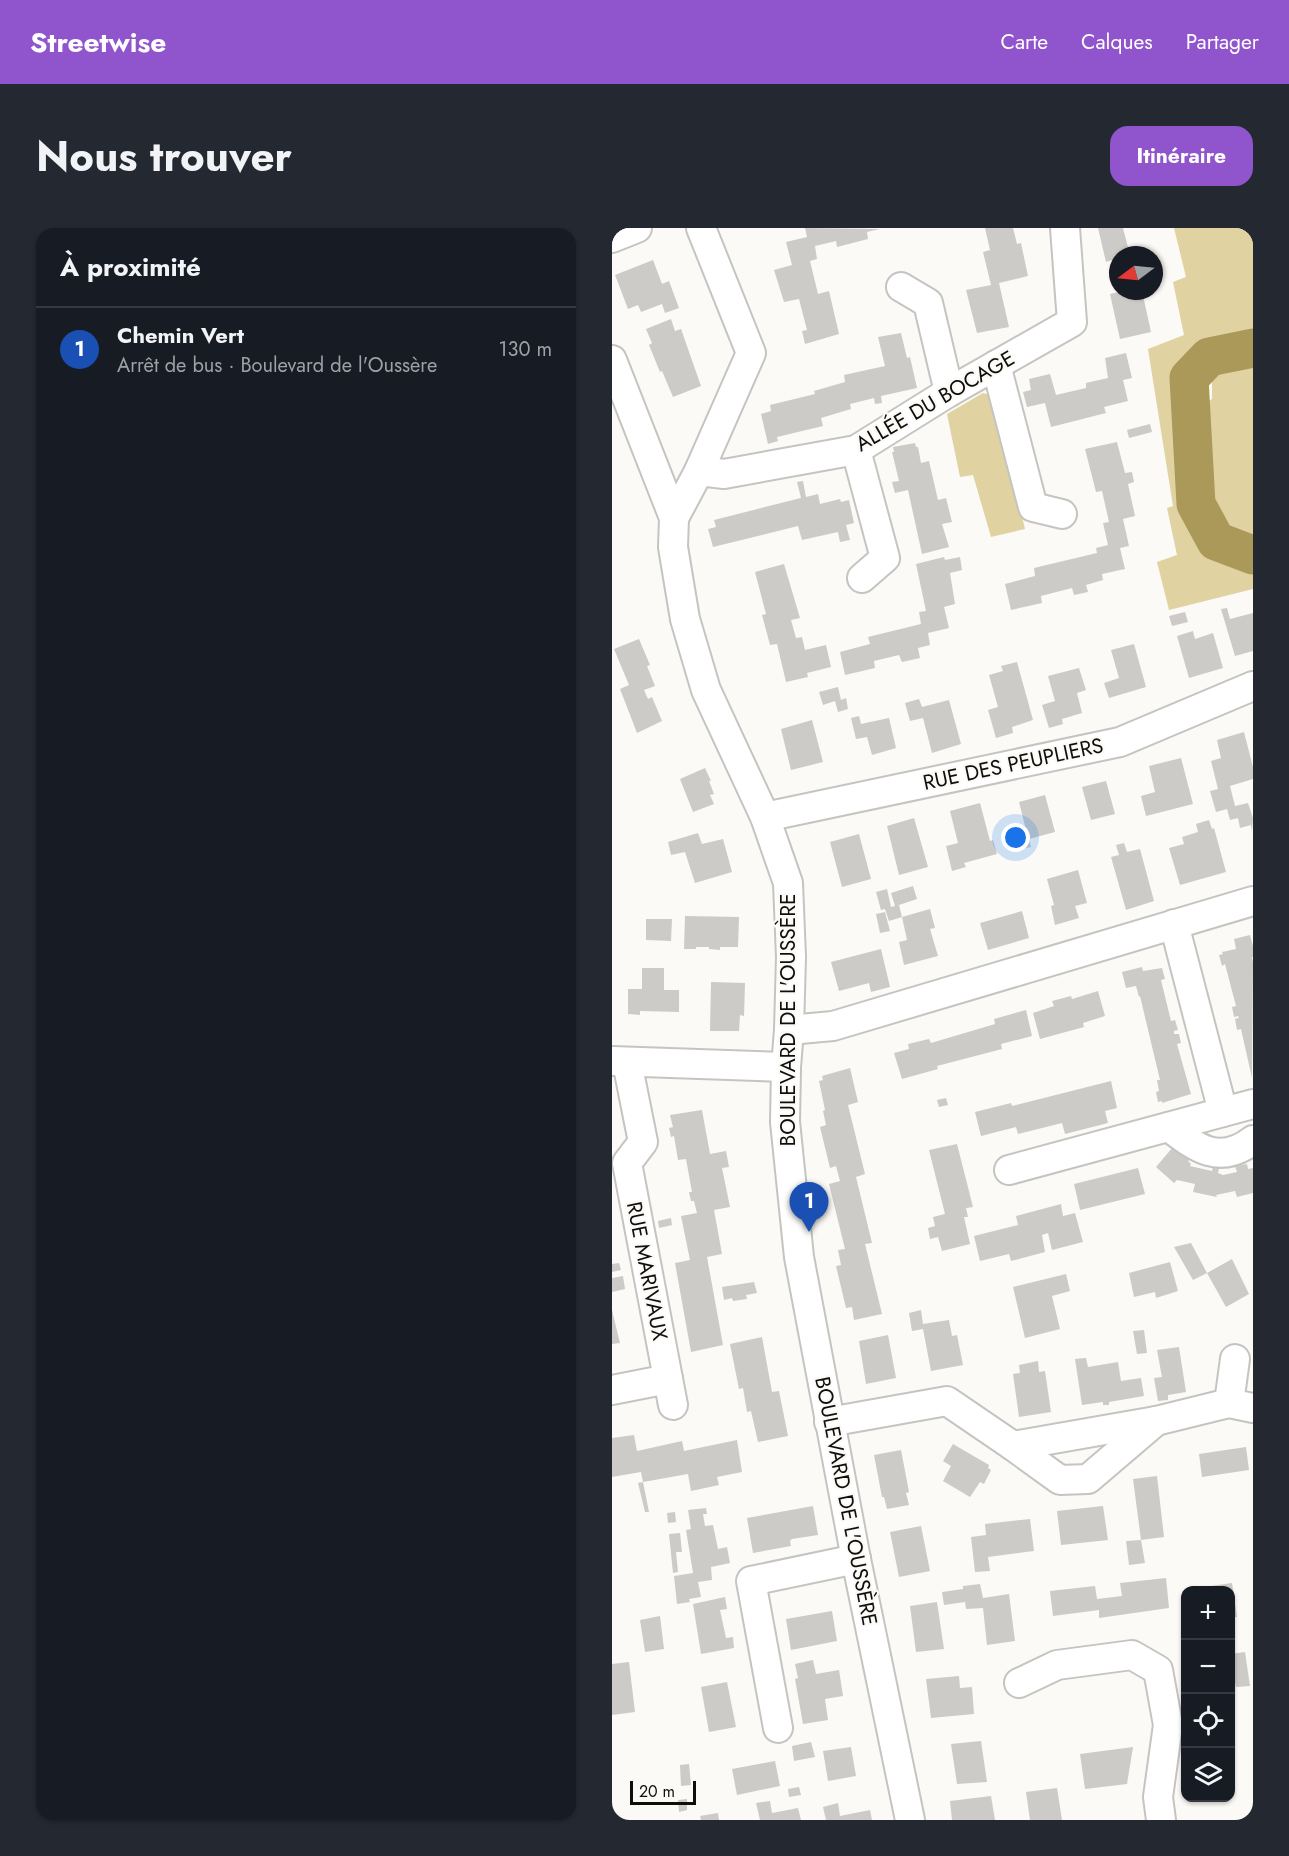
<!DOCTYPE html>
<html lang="fr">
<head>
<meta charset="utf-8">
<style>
	:root { --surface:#171b24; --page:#242831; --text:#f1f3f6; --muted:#9ea1a6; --line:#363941; --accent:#9055cc }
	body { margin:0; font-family:Jost,sans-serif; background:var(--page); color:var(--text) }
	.controls { position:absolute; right:18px; bottom:18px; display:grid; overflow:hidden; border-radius:12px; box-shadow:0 2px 4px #0004 }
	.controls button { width:54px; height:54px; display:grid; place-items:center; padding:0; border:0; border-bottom:2px solid var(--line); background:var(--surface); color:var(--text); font:30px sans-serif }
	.compass { position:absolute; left:497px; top:18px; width:54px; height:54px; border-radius:50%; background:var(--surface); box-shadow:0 2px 4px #0004; rotate:254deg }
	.scale { position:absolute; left:18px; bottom:15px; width:66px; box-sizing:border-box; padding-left:6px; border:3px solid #0e0e0d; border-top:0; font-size:16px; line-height:21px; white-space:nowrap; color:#0e0e0d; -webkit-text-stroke:4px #fbfaf6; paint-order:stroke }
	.you { position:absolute; left:404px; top:610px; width:21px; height:21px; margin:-15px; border:4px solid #fff; border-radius:50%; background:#1a73e8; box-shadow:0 0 0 9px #1a73e833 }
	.badge { display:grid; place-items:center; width:39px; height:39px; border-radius:50%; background:var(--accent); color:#fff; font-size:20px; font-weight:700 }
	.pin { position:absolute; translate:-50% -50px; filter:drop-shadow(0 2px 3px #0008) }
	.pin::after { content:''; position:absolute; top:32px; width:21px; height:18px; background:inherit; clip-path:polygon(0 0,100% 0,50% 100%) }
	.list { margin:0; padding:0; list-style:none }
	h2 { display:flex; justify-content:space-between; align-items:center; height:78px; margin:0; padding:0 24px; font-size:26px }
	h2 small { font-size:20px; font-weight:400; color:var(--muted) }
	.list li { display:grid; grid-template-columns:39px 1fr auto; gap:18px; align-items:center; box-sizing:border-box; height:84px; padding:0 24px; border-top:2px solid var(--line) }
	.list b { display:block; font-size:22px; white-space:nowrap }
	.list p { margin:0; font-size:20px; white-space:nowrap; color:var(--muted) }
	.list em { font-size:20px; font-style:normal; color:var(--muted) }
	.icon { flex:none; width:33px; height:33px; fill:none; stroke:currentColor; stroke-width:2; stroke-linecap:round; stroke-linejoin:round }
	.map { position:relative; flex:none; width:641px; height:1592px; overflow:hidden; border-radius:18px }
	header { display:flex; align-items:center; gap:36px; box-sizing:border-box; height:84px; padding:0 30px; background:var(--accent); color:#fff }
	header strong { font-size:28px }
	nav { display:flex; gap:33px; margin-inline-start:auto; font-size:21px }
	.intro { display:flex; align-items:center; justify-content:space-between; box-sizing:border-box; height:144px; padding:0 36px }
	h1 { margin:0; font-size:42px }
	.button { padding:15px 27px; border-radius:18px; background:var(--accent); color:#fff; font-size:21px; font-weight:700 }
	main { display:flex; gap:36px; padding:0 36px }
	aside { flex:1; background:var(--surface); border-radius:18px; box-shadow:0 2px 4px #0004 }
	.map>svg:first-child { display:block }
</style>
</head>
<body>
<header>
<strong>Streetwise</strong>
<nav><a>Carte</a><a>Calques</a><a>Partager</a></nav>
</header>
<div class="intro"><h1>Nous trouver</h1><a class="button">Itinéraire</a></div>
<main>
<aside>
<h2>À proximité<small></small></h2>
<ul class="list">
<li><span class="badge" style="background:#1a4fb4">1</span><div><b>Chemin Vert</b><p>Arrêt de bus · Boulevard de l'Oussère</p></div><em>130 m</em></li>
</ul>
</aside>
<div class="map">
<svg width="641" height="1592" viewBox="0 0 641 1592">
	<rect width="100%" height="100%" fill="#fbfaf6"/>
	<g fill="#e0d2a1">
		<path d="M562 0H641V108C607 112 585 109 564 141L575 283 602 328 626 336H641V361L557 382 545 334 565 327 555 280 561 278 536 121 572 107 561 54 574 49Z"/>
		<polygon points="641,133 641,317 626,314 603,289 596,266 587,179 600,171 600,143"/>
		<polygon points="371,165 378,167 382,171 413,301 379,309 361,247 348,249 335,186"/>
	</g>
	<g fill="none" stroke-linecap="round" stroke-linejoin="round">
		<polyline stroke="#ab995a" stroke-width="39" points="641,120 597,129 577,150 584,276 604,313 641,327"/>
	</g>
	<g fill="#cccbc7">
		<polygon points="193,0 268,1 255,4 256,11 225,19 224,13 203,18 205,31 198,33 206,66 217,63 227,106 193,116 190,103 195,102 187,71 172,74 162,42 180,37 174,14 195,9"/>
		<polygon points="373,0 401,0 405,16 409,15 416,48 387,55 397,99 365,105 354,62 379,57 371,24 378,22"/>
		<polygon points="486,0 511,0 518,27 506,27 506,56 500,32 494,34"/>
		<polygon points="41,32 50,56 57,53 67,80 53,85 50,76 29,84 26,77 16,81 3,47"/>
		<polygon points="507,63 530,63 539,104 508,111 498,66 507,64"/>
		<polygon points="59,91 63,103 69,101 89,158 61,169 50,143 48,144 37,117 40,115 34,101"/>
		<polygon points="289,105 295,130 298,129 305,160 269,168 270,175 263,176 262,170 238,176 239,181 209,190 211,198 165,209 166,213 156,216 149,186 159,183 158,177 203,166 202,163 233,154 232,147 273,138 266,109"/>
		<polygon points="514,125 520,150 511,152 516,173 492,179 494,185 439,199 433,175 415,179 411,164 419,162 417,151 438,146 444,167 474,160 474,155 496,150 493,130"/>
		<polygon points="538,196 540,204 517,210 515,202"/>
		<polygon points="505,214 513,245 520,244 522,254 516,256 523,288 511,291 517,318 508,320 513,341 490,346 491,352 474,357 476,364 462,367 460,360 429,368 430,375 399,382 393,356 423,348 422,340 485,325 484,320 496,317 491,295 497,294 490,263 484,264 473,221"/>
		<polygon points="303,215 304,219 306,219 309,235 317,233 326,272 334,270 340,294 330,296 337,319 310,326 296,262 283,265 280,254 287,253 280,224 282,224 281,219"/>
		<polygon points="191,253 194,269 206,266 208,276 228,271 229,274 237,272 242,295 234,297 238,312 228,314 226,304 190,312 186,298 101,319 96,301 104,299 102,292 189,270 185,254"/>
		<polygon points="332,329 333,332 348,329 350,342 338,345 343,376 332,379 337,400 316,405 318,417 306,420 308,430 290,434 287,427 262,433 263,440 233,447 228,424 258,416 256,409 309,396 307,384 314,383 304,336"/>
		<polygon points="172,336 188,390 179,392 184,410 190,409 193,422 214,417 219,439 195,445 196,449 174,454 165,416 158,417 150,387 154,386 143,344"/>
		<polygon points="615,380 618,391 641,385 641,423 623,428 609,381"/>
		<polygon points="573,384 576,394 560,398 557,388"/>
		<polygon points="581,403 583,411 601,405 611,440 577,450 565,408"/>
		<polygon points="27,411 38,437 35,438 43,458 32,462 36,471 40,469 50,493 25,505 8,461 17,457 2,421"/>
		<polygon points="522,416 534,459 497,470 492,455 507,450 499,422"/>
		<polygon points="405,434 421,492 400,499 401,505 384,510 376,482 386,479 377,447 391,443 389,438"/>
		<polygon points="467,440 474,462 465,465 470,485 450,491 451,496 437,500 430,477 443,473 436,448"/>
		<polygon points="226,459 229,472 234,470 236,481 226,484 223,473 211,477 207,464"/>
		<polygon points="307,471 310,479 337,472 349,516 320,525 311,490 298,493 293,475"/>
		<polygon points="247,488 249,496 277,490 284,520 260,527 255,509 244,511 239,490"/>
		<polygon points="200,492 211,534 179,542 169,501"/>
		<polygon points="632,504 641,539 641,551 618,558 623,578 636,575 641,590 640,603 639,597 628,600 626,590 618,592 615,581 604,584 598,563 606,561 599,533 609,530 605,512"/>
		<polygon points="569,530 581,576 534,588 529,568 543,564 537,538"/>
		<polygon points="93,540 99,553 97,553 102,566 98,567 102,576 81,584 68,551"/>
		<polygon points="494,553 503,586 479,592 470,559"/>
		<polygon points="433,567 443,604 417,611 419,619 404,622 399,602 413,598 407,574"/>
		<polygon points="368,575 378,613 381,612 385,626 352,635 354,639 340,643 334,618 346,615 338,583"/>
		<polygon points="302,590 316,639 287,647 275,598"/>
		<polygon points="597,592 600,601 602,600 614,644 568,657 557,620 572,616 570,609 586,604 584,596"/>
		<polygon points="86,605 90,616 111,611 120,644 83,655 73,624 59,627 56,614"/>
		<polygon points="247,606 259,651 230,659 218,614"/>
		<polygon points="512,615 515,624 528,621 542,673 514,682 499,629 507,627 504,617"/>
		<polygon points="466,642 475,675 463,678 467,690 443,697 439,678 442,677 435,651"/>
		<polygon points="301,658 305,671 287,677 290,689 277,693 273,681 269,682 264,664 275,661 279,679 283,678 279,665"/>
		<polygon points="318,681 323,700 318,701 326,728 292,737 287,714 295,712 290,689"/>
		<polygon points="410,683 417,710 376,722 368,695"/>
		<polygon points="273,684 278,703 268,705 264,686"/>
		<polygon points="73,688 127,689 126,719 108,719 108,722 97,721 97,719 84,719 84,721 72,721"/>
		<polygon points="34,691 60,691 59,713 34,712"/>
		<polygon points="638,707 641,718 641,729 640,729 641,734 640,850 629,801 625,802 623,791 627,790 626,788 622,789 620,779 624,778 613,736 610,738 607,727 611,726 610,724 624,721 622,711"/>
		<polygon points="269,721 278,759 259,764 257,755 227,763 219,734"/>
		<polygon points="530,739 531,743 550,740 553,751 549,752 559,793 563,792 566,802 562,803 562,806 567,806 569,815 565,816 579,866 550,875 550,873 546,874 544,864 547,863 545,852 548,852 528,768 527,769 524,758 514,760 510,744"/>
		<polygon points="30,740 52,740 52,762 67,762 67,784 28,783 28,787 16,786 16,761 30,761"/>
		<polygon points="99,754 133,755 132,788 128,787 127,803 98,803"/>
		<polygon points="486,763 493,788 471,795 472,799 428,811 421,785 442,778 440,773 459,768 460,771"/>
		<polygon points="414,782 420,808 389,816 390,821 325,838 326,841 290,851 282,825 297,821 296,816 317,811 319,815 383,796 382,791"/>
		<polygon points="238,840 246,874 236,877 253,946 244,949 260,1015 253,1016 270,1086 242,1092 240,1079 234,1080 224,1038 229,1037 226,1022 233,1021 217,956 228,953 224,938 218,940 208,899 214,897 211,883 213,882 207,853 211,852 210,848"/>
		<polygon points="499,853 505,880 493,883 496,895 453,906 450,895 406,906 404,899 369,908 363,884 399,875 400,878"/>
		<polygon points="334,870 336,877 327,879 325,872"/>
		<polygon points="90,882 98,926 114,923 117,939 110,940 118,979 102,982 110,1026 95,1029 111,1117 79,1124 63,1035 78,1032 69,988 85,985 82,973 79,973 77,964 80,964 74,931 66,932 62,908 59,909 57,900 61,899 58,887"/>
		<polygon points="345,916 361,979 354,980 356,989 352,989 358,1016 330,1023 326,1009 318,1011 316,1000 323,998 321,989 333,986 317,922"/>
		<polygon points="561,919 571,928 574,925 580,930 576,933 579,936 578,938 600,943 601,939 607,940 606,945 611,947 625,944 623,938 635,936 636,941 641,940 641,965 625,969 623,963 604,967 605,969 581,964 583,956 565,952 562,955 544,939"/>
		<polygon points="526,940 533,966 468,982 462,956"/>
		<polygon points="449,976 451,988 463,985 471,1014 440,1022 436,1005 430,1007 433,1024 399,1033 397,1026 368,1033 362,1008 406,997 404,988"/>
		<polygon points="59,990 60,997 47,1000 46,993"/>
		<polygon points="579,1015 595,1045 581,1052 562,1019"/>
		<polygon points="620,1031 637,1066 614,1079 595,1045"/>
		<polygon points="558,1034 566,1063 544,1070 543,1064 522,1069 517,1045"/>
		<polygon points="7,1035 9,1042 0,1044 0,1036"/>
		<polygon points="454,1046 458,1063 440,1068 448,1101 413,1110 401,1059"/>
		<polygon points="11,1048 13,1061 0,1064 0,1050"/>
		<polygon points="142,1054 145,1065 134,1067 135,1071 121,1073 120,1070 112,1072 110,1059"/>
		<polygon points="0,1082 8,1115 0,1116"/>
		<polygon points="309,1082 311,1096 337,1092 340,1108 345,1107 351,1137 319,1143 311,1101 300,1103 297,1085"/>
		<polygon points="532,1102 535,1125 525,1126 521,1103"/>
		<polygon points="276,1107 284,1150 254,1156 247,1113"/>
		<polygon points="150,1109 160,1164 167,1163 176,1208 146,1214 139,1183 135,1184 131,1160 127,1161 118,1116"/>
		<polygon points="567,1119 574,1164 556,1167 556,1172 546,1173 542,1150 550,1149 545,1122"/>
		<polygon points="474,1130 476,1139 506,1134 509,1153 529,1150 532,1168 497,1174 497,1177 491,1177 491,1174 470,1177 463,1131"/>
		<polygon points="426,1133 427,1144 433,1143 439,1184 407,1189 401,1146 408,1145 407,1137"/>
		<polygon points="22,1207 25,1223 70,1213 72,1223 125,1212 130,1244 105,1249 107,1257 79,1263 76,1246 31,1254 29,1244 0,1249 0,1210"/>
		<polygon points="341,1216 377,1237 376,1240 379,1242 372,1256 368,1254 358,1269 331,1253 339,1238 331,1233"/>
		<polygon points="634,1219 637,1242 590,1249 587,1226"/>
		<polygon points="289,1222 297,1264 294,1265 297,1277 275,1281 272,1269 270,1269 262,1227"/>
		<polygon points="545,1248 552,1309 529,1312 521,1251"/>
		<polygon points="31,1254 37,1284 33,1284 26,1255"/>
		<polygon points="201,1278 206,1307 180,1311 178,1313 179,1318 141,1325 135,1290"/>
		<polygon points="491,1278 496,1312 449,1317 445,1283"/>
		<polygon points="94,1280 95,1286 91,1286 93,1298 101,1297 106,1321 115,1319 118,1335 99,1339 100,1352 86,1354 89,1369 77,1371 78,1374 65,1376 62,1348 81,1345 74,1302 79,1301 76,1282"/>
		<polygon points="63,1284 64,1294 56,1295 55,1285"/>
		<polygon points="418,1291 422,1323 376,1329 378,1343 363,1344 359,1309 374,1307 373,1296"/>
		<polygon points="309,1298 318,1343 287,1349 278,1304"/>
		<polygon points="68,1305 70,1324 64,1324 66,1344 61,1345 57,1306"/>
		<polygon points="529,1312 533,1335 517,1337 514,1313"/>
		<polygon points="554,1350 557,1380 487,1390 487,1382 441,1388 438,1363 483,1358 485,1371 510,1368 508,1355"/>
		<polygon points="620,1355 625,1389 618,1389 618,1362 586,1362 585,1360"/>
		<polygon points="368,1356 371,1370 397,1366 403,1413 375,1417 371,1380 354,1381 353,1374 332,1377 330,1364 351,1361 351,1358"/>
		<polygon points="113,1369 115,1381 108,1382 114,1410 121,1409 122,1420 89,1426 81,1376"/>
		<polygon points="325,1374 332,1421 304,1424 298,1378"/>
		<polygon points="220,1383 225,1413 179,1422 174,1391"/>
		<polygon points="48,1388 52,1421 33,1424 28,1392"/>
		<polygon points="633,1424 638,1458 624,1459 623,1454 618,1454 618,1426"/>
		<polygon points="201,1432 204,1446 227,1442 231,1468 213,1471 216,1492 191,1496 183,1451 186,1450 183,1436"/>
		<polygon points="17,1434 23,1484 0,1487 0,1436"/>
		<polygon points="347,1448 348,1460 360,1459 362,1486 319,1490 314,1451"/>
		<polygon points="115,1454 124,1499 97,1504 89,1459"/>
		<polygon points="369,1513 375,1554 345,1556 339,1516"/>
		<polygon points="199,1514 203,1529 182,1533 180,1518"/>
		<polygon points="239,1519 244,1548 216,1553 211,1523"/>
		<polygon points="521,1519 515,1556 473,1561 468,1526"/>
		<polygon points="163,1533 168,1558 125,1567 120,1541"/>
		<polygon points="77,1536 79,1557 69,1558 68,1537"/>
		<polygon points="187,1559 189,1567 177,1569 176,1561"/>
		<polygon points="445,1560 450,1592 418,1592 414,1564"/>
		<polygon points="379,1568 383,1592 340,1592 338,1573"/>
		<polygon points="75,1571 75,1582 67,1584 66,1572"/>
		<polygon points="158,1573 160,1585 186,1580 189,1592 148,1592 144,1575"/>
		<polygon points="226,1575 228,1588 258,1582 260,1592 214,1592 211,1579"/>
		<polygon points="106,1585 107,1592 89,1592 88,1588"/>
	</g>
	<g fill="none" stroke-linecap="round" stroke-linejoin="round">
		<defs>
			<g id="minor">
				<polyline points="0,10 25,0"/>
				<polyline points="289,59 316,75 337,164"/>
				<polyline points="0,132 62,290 61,319 73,391 94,462 153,589 176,655 179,729 177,802 174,839 173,894 187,1029 244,1331 298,1592"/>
				<polyline points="384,137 421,279 450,286"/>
				<polyline points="244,222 273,330 250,350"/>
				<polyline points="87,243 112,246 244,222 337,164 460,94 453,0"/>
				<polyline points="62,290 87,243 139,125 89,0"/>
				<polyline points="153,589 508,514 641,458"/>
				<polyline points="562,696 611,884"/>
				<polyline points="177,802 221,798 641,673"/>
				<polyline points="0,833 174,839"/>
				<polyline points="15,834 31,914 15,935 61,1177"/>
				<path d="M557 899C584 920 608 938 641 912"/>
				<polyline points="397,942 641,876"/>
				<polyline points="0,1162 56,1151"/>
				<polyline points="617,1175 623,1131"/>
				<polyline points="217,1194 335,1173 401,1218 544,1193 617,1175 641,1180"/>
				<polyline points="401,1218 448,1252 476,1251 544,1193"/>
				<polyline points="407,1455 445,1437 520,1427 546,1442 556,1497 546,1569 549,1592"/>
				<polyline points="166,1500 139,1353 244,1331"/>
			</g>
		</defs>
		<use href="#minor" stroke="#c5c4c1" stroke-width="32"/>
		<use href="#minor" stroke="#fff" stroke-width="28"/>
	</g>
	<g text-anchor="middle" stroke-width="4.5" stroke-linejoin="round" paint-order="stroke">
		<g font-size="21" fill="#0e0e0d" stroke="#fbfaf6">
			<text transform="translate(323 173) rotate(-30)" y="7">ALLÉE DU BOCAGE</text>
			<text transform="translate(401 536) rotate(-12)" y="7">RUE DES PEUPLIERS</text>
			<text transform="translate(176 792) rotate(-90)" y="7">BOULEVARD DE L'OUSSÈRE</text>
			<text transform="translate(35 1043) rotate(79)" y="7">RUE MARIVAUX</text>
			<text transform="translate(234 1273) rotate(79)" y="7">BOULEVARD DE L'OUSSÈRE</text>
		</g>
	</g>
</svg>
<div class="controls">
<button>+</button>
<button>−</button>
<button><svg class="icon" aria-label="locate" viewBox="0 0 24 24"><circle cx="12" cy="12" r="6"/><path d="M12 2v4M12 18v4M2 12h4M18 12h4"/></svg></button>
<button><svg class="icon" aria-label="layers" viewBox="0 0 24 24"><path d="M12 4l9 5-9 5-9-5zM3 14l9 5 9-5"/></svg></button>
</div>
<svg class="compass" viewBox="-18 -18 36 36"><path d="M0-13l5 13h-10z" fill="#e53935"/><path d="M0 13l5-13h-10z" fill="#9ea1a6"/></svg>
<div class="scale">20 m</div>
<div class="you"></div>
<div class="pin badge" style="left:197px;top:1004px;background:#1a4fb4">1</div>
</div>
</main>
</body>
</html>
